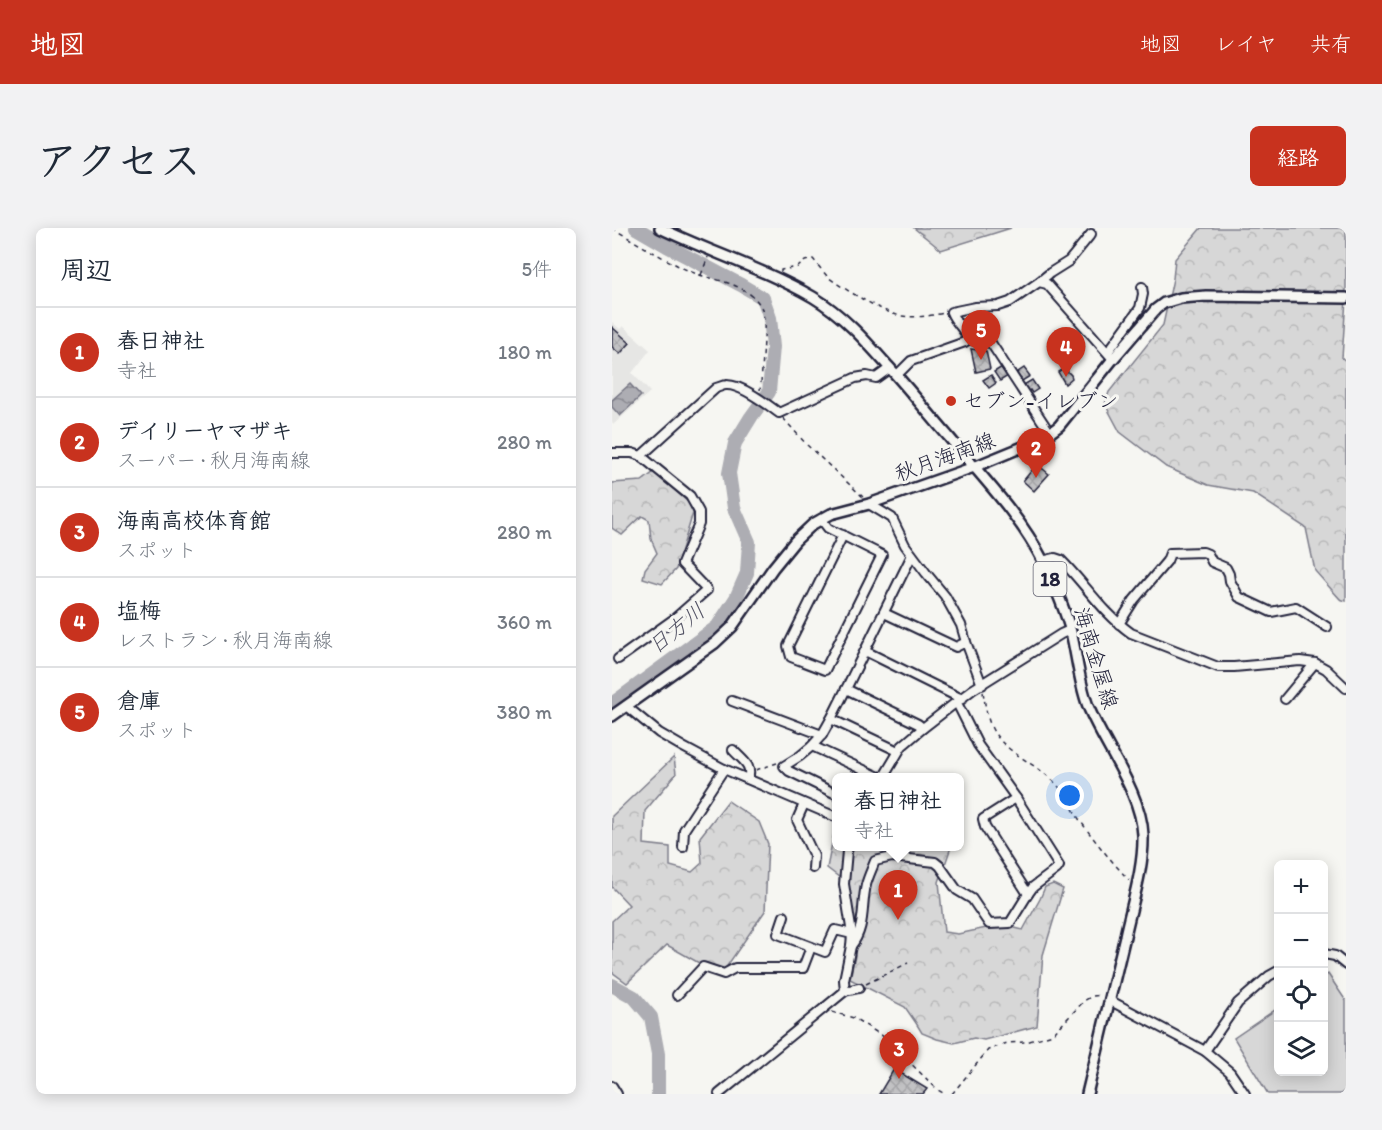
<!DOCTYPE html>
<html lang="ja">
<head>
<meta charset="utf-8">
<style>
	:root { --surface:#fff; --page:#f2f2f3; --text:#1f2937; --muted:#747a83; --line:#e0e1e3; --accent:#c8321e }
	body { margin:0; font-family:Itim,"Klee One",sans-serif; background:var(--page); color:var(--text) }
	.controls { position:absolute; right:18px; bottom:18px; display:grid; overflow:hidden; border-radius:9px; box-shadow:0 3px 15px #0003 }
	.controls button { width:54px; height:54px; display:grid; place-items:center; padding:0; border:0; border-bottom:2px solid var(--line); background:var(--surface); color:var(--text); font:30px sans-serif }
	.you { position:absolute; left:458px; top:568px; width:21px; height:21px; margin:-15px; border:4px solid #fff; border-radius:50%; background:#1a73e8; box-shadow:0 0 0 9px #1a73e833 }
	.badge { display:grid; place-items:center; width:39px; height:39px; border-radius:50%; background:var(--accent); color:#fff; font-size:20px; font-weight:700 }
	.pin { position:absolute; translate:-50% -50px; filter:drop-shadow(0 2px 3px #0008) }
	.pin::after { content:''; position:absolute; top:32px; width:21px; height:18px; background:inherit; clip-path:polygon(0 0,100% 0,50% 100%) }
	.popup { position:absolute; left:220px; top:545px; width:132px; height:78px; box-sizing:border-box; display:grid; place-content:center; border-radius:9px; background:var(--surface); filter:drop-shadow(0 2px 4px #0005); font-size:20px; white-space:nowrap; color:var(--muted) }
	.popup b { font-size:22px; color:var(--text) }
	.popup::after { content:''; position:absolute; left:50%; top:100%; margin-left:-12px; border:12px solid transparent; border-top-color:var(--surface) }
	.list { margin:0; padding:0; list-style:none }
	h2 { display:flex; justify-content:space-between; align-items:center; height:78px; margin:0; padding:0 24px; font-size:26px }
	h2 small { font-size:20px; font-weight:400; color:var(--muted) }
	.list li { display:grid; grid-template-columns:39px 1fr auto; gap:18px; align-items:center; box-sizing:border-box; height:90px; padding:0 24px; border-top:2px solid var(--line) }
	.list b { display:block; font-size:22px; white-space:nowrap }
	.list p { margin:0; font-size:20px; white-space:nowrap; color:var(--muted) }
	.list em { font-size:20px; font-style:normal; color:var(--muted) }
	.icon { flex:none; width:33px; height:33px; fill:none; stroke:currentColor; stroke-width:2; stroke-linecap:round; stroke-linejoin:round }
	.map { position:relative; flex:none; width:734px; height:866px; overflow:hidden; border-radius:9px }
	header { display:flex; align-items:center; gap:36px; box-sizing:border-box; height:84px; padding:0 30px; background:var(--accent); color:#fff }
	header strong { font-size:28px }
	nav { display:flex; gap:33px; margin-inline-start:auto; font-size:21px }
	.intro { display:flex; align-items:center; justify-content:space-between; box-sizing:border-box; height:144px; padding:0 36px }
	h1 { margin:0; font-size:42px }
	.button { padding:15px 27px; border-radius:9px; background:var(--accent); color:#fff; font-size:21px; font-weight:700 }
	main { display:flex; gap:36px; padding:0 36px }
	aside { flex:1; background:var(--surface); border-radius:9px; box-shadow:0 3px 15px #0003 }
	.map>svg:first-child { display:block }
</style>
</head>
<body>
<header>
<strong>地図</strong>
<nav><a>地図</a><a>レイヤ</a><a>共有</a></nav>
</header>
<div class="intro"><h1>アクセス</h1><a class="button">経路</a></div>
<main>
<aside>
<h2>周辺<small>5件</small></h2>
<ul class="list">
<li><span class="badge">1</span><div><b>春日神社</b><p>寺社</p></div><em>180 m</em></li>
<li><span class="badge">2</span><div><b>デイリーヤマザキ</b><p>スーパー · 秋月海南線</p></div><em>280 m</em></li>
<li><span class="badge">3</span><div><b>海南高校体育館</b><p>スポット</p></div><em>280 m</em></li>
<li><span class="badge">4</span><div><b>塩梅</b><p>レストラン · 秋月海南線</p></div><em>360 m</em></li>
<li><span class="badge">5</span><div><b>倉庫</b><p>スポット</p></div><em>380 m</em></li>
</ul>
</aside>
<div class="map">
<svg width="734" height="866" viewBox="0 0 734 866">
	<defs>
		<pattern id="forest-crowns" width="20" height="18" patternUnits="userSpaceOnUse" patternTransform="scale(1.5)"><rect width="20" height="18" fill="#d7d7d7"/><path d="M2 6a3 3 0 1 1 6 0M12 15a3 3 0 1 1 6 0" fill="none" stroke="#b8b8b9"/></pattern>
		<pattern id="water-waves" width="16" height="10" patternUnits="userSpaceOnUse" patternTransform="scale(1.5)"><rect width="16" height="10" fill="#adadb3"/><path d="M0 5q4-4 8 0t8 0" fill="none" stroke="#8c8c93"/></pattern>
		<pattern id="building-cross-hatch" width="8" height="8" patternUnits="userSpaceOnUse" patternTransform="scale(1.5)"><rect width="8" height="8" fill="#c2c2c4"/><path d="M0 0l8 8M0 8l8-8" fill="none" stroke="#a6a6a9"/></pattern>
	</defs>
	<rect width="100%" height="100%" fill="#f6f6f2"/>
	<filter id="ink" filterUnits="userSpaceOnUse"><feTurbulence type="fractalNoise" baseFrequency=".0167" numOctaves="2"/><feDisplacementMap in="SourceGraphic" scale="12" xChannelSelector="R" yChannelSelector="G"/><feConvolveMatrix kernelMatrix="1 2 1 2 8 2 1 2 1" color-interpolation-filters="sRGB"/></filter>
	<g filter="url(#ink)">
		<polygon fill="#e6e6e4" points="0,94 8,101 11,98 38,122 20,145 38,164 2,196 0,194"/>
		<g fill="url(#forest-crowns)" stroke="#7c7c89" stroke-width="1.5">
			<polygon points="302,0 399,0 329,22"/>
			<polygon points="589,0 734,0 734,71 730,130 734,133 734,373 728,371 703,343 694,300 641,265 596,257 554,239 508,204 493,176 497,164 551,97 561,51 563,31"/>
			<polygon points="42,244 77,275 81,285 64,341 50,356 31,350 33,341 45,325 39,311 37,292 30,288 10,307 0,300 0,255 30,253"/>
			<polygon points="62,529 64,546 33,583 32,616 58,619 58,638 80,644 90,635 88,609 116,573 147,594 156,616 153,683 113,741 87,735 55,717 15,755 0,744 0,693 17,677 0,659 0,588"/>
			<polygon points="223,600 224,600 224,618 339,619 327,654 332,704 346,706 398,695 403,700 411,702 428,671 433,659 441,656 451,661 431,727 425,798 372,812 362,810 342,815 325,811 310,805 304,795 293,779 238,751 243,728 239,670 232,653 215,640"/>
		</g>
		<polygon fill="#d7d7d7" stroke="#7c7c89" stroke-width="1.5" points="716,746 734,773 734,862 728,866 656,866 622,810 666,780 666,844 712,844 712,749"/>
		<polygon fill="url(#water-waves)" stroke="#757583" stroke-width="1.5" points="18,156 29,168 8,188 0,179 0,172"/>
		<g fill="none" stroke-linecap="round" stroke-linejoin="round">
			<g stroke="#adadb3" stroke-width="14">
				<polyline points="0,476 105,399 124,370 135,345 137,314 122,280 117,245 123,215 139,189 157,164 161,119 158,90 151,70 129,57 55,18 24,0"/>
				<polyline points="0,757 22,769 39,789 46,826 46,866"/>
			</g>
		</g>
		<g fill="url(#building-cross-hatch)" stroke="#22223b" stroke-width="1.5">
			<polygon points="0,99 18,115 8,126 0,119"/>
			<polygon points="359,121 374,123 378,141 364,144"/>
			<polygon points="390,139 396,148 388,153 382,144"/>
			<polygon points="412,140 418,148 410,153 409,151 408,152 403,146"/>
			<polygon points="452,140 459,147 460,150 453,156 446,144"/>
			<polygon points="379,147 384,155 377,160 371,152"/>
			<polygon points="420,152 426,161 420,165 418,162 414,164 410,158"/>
			<polygon points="425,236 437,246 422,263 411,253"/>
			<polygon points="282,841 315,861 311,866 267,866"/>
		</g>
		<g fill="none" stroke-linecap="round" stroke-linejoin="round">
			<defs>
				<g id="minor">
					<polyline points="427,54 438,45 457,33 479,6"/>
					<polyline points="355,111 379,115 438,205"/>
					<polyline points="496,124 528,80 531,66 530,59"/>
					<path d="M285 147 299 133 353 114 356 110C351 100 343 94 339 84L363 79 386 78 398 74 427 54 435 56 501 131"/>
					<path d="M0 225H20L29 228 104 160C108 159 111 157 114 157 129 156 155 176 167 185L243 150 255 148 264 150 278 140"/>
					<polyline points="257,276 280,290 293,317 314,345 333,368 349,397 354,414 370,457"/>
					<polyline points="209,291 216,300 270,327 213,442 179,429 176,418 231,307"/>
					<path d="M430 333 443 330 449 332C473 356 491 385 519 405L606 439H622L688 433 703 435 714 441 734 460"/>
					<polyline points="272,385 344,419 354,414"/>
					<polyline points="507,396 522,372 555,333 558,325 591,324 596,326 600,334 614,340 617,346 618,353 627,369 659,384 684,379 715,399"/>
					<polyline points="253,423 350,471"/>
					<polyline points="6,431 62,391 95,362 70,336 87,296 87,284 78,268 29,228"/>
					<polyline points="234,461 300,327"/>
					<polyline points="673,471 703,435"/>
					<polyline points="120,473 210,507"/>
					<polyline points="14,478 47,505 71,519 112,541 224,589"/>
					<polyline points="219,491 234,461 306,496 311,500"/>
					<polyline points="200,518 210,507 219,491 286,523"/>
					<path d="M121 522C130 532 141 537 136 551"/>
					<polyline points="271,550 290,518 311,500 360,462 449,406 458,402"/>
					<polyline points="224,566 177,543 172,538 188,528 200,518 269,550"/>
					<polyline points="404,570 447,638 445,641 421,659 416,666"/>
					<polyline points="192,576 185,592 202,628 201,640"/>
					<polyline points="71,619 72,602 112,541"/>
					<polyline points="172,688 166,706 213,724 223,702 240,706"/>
					<path d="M239 718C254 699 249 679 254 657 256 649 260 641 263 633L280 629 323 634 328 638 345 662 360 671 377 696 398 695 416 666 373 599 371 591 404 570 366 517 345 475"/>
					<polyline points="712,726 723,728 734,737"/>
					<polyline points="233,763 232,752 239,718 240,706 232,656 235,623 237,618"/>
					<polyline points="65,767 91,739 112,746 123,740 191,740 199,719"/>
					<polyline points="497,772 593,823 618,844 633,866"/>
					<polyline points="593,823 626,775 657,748 666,743"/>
					<polyline points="0,858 5,866"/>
					<polyline points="107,866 233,763 247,760"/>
				</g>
				<g id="major">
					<path d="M48 0C98 24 152 41 201 69 231 87 253 112 276 138 297 161 316 185 336 208 369 248 407 286 431 333 441 354 453 381 459 404 465 428 467 454 476 478 492 518 529 563 531 607 532 640 520 675 513 708 500 760 488 813 475 866"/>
					<polyline points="0,488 103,415 120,399 161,340 183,313 201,296 219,286 257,276 362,239 430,211 447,198 501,131 544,81 552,75 569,70 594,68 734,70"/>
				</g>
			</defs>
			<use href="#minor" stroke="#22223b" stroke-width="12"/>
			<use href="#major" stroke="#22223b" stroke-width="14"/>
			<g stroke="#22223b" stroke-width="1.5" stroke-dasharray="4.5 4.5" stroke-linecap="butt">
				<path d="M0 0C20 12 40 24 61 35 70 40 81 45 91 48 111 53 140 59 150 81 155 94 150 139 149 155L148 162"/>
				<path d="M169 44V42L186 39 193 33 201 31C206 37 211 44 216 49 230 60 273 86 290 88 304 90 318 88 332 85"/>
				<polyline points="89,47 96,29"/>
				<polyline points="171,190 195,217 251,269"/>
				<path d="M371 464C373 475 374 485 378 496 389 525 425 534 445 557 454 566 460 580 467 591 482 612 499 633 517 652"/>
				<polyline points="144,542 165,535"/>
				<polyline points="254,756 296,735"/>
				<polyline points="220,784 242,790 280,814 288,825 326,862 333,866"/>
				<polyline points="340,866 376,822 395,815 414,814 441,806 472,773 480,768 489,767"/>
			</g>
			<use href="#minor" stroke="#f6f6f2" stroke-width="8"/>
			<use href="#major" stroke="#f6f6f2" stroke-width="9"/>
		</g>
	</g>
	<circle fill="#c8321e" stroke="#f6f6f2" stroke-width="2" cx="339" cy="173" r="6"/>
	<g text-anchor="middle" stroke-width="6" stroke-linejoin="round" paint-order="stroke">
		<rect fill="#f6f6f2" stroke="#626272" stroke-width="1.5" x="421.5" y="334" width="33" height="34" rx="4.5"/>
		<g font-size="20" font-weight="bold" fill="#22223b">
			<text x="438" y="358">18</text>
		</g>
		<g font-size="21" fill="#22223b" stroke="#f6f6f2" text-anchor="start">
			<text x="351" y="180">セブン-イレブン</text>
		</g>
		<g font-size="21" fill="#22223b" stroke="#f6f6f2">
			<text transform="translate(333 229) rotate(-20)" y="7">秋月海南線</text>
			<text transform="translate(484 430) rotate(73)" y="7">海南金屋線</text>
		</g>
		<g font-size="22" font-style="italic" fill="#535365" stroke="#f6f6f2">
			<text transform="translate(64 400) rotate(-39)" y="8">日方川</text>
		</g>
	</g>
</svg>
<div class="controls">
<button>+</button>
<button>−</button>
<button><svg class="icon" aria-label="locate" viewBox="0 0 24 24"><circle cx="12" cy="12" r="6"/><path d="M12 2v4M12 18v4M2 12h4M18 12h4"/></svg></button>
<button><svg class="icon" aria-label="layers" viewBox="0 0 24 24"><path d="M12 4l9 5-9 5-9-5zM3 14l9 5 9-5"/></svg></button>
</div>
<div class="you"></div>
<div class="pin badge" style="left:286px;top:692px">1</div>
<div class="popup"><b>春日神社</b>寺社</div>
<div class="pin badge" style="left:424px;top:250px">2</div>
<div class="pin badge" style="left:287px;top:851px">3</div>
<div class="pin badge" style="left:454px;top:149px">4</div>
<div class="pin badge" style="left:369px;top:132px">5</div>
</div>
</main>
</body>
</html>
